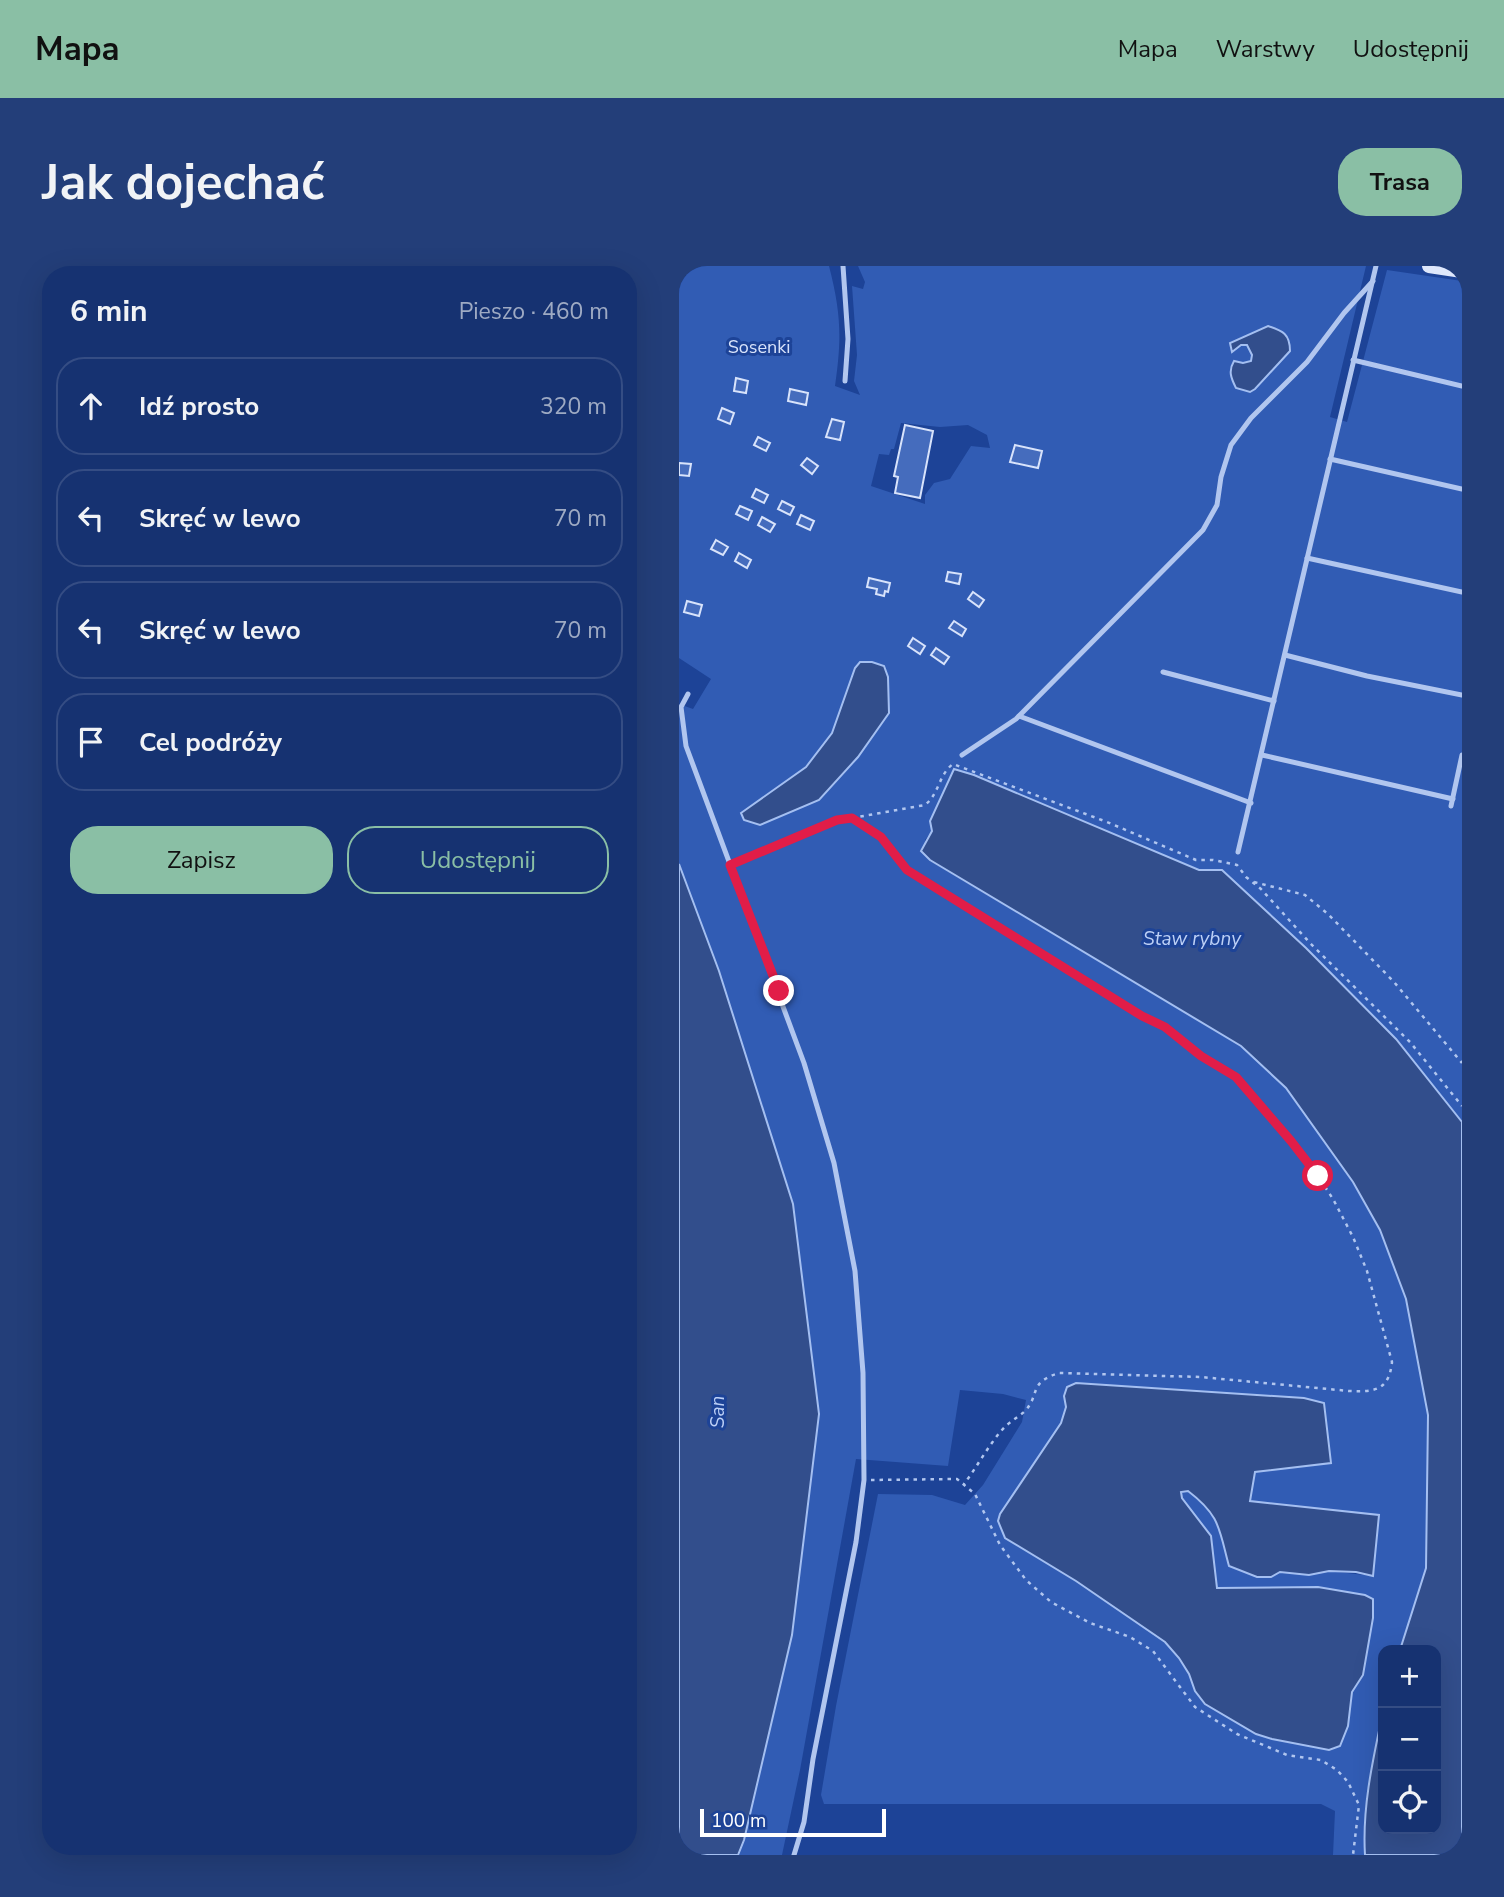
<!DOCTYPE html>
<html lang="pl">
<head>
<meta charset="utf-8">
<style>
	:root { --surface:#163271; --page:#233e79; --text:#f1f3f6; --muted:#9eaac3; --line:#354d84; --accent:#8abfa5 }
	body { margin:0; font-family:"Nunito Sans",sans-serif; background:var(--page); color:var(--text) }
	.controls { position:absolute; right:21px; bottom:21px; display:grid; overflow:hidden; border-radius:14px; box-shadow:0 7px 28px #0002 }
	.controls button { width:63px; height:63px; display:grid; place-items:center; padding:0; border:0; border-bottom:2px solid var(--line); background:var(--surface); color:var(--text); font:35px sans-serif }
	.scale { position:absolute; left:21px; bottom:18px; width:186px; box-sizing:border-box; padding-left:7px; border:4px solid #fff; border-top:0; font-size:19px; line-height:24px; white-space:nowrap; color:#fff; -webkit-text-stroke:5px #1d4397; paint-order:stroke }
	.stop { position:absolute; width:21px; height:21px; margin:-16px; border:5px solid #e11d48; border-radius:50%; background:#fff }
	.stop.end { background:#e11d48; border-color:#fff; box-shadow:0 2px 7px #0008 }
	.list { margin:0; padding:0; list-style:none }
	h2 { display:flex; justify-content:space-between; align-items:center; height:91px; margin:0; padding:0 28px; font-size:30px }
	h2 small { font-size:23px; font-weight:400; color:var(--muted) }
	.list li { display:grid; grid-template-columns:46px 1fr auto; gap:21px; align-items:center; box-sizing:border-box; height:98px; margin:0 14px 14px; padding:0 14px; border:2px solid var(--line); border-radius:28px }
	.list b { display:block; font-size:26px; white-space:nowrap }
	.list em { font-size:23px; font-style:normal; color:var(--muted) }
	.actions { display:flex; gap:14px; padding:21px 28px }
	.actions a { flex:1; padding:16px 0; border:2px solid var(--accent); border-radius:28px; text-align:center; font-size:24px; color:var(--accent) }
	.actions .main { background:var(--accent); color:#111 }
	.icon { flex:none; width:38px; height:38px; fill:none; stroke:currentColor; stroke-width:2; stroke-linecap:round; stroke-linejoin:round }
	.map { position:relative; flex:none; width:783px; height:1589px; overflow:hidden; border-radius:28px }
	header { display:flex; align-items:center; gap:42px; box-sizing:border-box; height:98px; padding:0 35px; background:var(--accent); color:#111 }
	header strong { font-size:33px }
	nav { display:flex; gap:38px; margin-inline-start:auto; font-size:24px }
	.intro { display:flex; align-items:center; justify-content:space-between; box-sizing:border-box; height:168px; padding:0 42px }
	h1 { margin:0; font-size:49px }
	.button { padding:18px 32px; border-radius:28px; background:var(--accent); color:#111; font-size:24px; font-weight:700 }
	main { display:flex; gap:42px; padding:0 42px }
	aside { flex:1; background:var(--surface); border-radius:28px; box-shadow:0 7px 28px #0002 }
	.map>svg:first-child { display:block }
</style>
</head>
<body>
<header>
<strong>Mapa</strong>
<nav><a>Mapa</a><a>Warstwy</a><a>Udostępnij</a></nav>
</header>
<div class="intro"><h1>Jak dojechać</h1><a class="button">Trasa</a></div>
<main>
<aside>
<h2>6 min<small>Pieszo · 460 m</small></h2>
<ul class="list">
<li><svg class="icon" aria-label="ahead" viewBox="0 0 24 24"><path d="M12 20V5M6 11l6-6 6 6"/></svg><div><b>Idź prosto</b></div><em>320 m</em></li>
<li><svg class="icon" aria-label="left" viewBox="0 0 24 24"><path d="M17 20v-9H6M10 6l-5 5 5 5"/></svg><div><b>Skręć w lewo</b></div><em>70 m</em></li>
<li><svg class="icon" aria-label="left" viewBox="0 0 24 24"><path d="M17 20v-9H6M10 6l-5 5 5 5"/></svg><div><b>Skręć w lewo</b></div><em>70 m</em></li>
<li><svg class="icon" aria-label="arrive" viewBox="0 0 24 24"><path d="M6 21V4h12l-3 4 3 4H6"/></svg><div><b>Cel podróży</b></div></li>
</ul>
<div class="actions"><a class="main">Zapisz</a><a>Udostępnij</a></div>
</aside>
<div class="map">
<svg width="783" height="1589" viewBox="0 0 783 1589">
	<rect width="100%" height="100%" fill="#1d4397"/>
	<path fill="#315cb4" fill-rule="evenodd" d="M0 0H150C162 47 163 72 156 120L181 129 175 115 178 89 173 20 184 23 186 16 179 0H687L651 151 668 156 708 4 783 15V856L717 773 627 682 543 604H520L319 519 253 565 246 574 251 595 562 780 607 822 674 916 701 964 727 1033 749 1149 747 1303 721 1384H704V1446L689 1522 685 1570 686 1589H654L656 1545 642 1538H145L142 1529 157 1440 199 1228 253 1229 286 1239 304 1219 343 1156 347 1134 324 1128 281 1124 269 1200 177 1193 121 1504 103 1589H59L65 1574 113 1370 40 705 0 598V438L14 443 32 413 0 392ZM222 157 261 161 289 159 308 169 311 182 292 180 271 213 255 217 246 229V238L192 220 200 188 210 189 212 183H215ZM176 402 210 447 179 491 140 534 63 547 127 501 153 467ZM397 1117 407 1118 576 1206 571 1235 699 1249 694 1310 650 1305 630 1309 601 1306 592 1311 546 1285C543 1259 529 1241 509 1225L502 1226 503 1232 532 1270 538 1322 639 1321 694 1352 684 1409 673 1426 669 1460 650 1484 593 1473 526 1438 516 1425 510 1408 500 1392 486 1376 397 1315 326 1272 321 1248 382 1157Z"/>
	<g fill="#324e8c" stroke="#a4bff1" stroke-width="2">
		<path d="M589 60C604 65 611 68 611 85L576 123 571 126 557 122C552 112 549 105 555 95L564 97 572 95 573 89 568 79H562L553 86 551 77Z"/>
		<polygon points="181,396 193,396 205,400 209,411 210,447 179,491 140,534 81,559 65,554 62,547 127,501 153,467 176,402"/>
		<path d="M275 503 295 509 520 604H543L627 682 717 773 783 856V1589H686C683 1541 694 1493 704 1446V1563H757V1384H721L747 1302 749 1149 727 1033 701 964 674 916 607 822 562 780 251 594 242 585 253 565 251 555Z"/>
		<polygon points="0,598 40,705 114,938 140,1148 113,1369 65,1574 59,1589 0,1589"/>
		<path d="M397 1117 625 1132 645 1137 652 1197 576 1206 571 1235 700 1249 694 1310 677 1306 650 1305 630 1309 601 1306 592 1311H578L550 1300C540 1264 542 1250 509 1225L502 1226 503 1232 532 1270 538 1322 639 1321 686 1329 694 1333V1352L684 1409 673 1426 669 1460 661 1480 650 1484 593 1473 577 1468 526 1438 516 1425 510 1408 500 1392 486 1376 397 1315 326 1272 319 1255 321 1248 382 1157 387 1141 385 1130 388 1121Z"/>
	</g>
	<g fill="#456cbd" stroke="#d8e3fb" stroke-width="2">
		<polygon points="57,112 69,115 67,127 55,125"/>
		<polygon points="111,123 129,127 127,139 109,135"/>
		<polygon points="43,142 55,147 51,158 39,153"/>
		<polygon points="153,153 165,156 161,174 147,171"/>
		<polygon points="226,159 254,165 241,232 216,227 219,211 215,210"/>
		<polygon points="79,171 91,177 87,185 75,179"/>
		<polygon points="336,179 363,185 359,202 331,196"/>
		<polygon points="128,192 139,200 133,208 122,199"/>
		<polygon points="0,197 12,198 10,210 0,209"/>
		<polygon points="77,223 89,229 85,237 73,231"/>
		<polygon points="103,235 115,241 111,249 99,243"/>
		<polygon points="61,240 73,245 69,254 57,248"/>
		<polygon points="122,249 135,255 131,264 118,258"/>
		<polygon points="83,251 96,258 91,266 79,259"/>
		<polygon points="37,274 49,281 44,289 32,283"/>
		<polygon points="60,287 72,294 68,302 56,295"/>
		<polygon points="269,306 282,308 280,318 267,315"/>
		<polygon points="190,312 211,317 209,326 206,325 205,330 197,328 198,323 188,321"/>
		<polygon points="294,326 305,334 300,341 289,333"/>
		<polygon points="8,335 23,339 20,350 5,346"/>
		<polygon points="275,355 287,363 283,370 270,362"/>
		<polygon points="234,372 246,380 241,388 229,380"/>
		<polygon points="257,382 270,391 265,398 252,389"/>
	</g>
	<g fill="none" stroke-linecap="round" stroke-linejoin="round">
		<g stroke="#b1c6ef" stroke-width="2.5" stroke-dasharray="3.5 5" stroke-linecap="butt">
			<path d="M173 552 246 539C260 528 260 508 274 498L428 556 517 594H534L558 599 567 611 582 623 631 677 731 776 783 840"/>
			<path d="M58 596 158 554 173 552 202 571 228 604 462 750 486 761 522 790 557 811 612 875 639 910 654 933 674 971 688 1005 713 1096C710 1125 695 1126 670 1125L522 1111 380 1107C348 1117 362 1129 345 1146 338 1152 330 1156 323 1164 309 1180 298 1201 285 1218"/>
			<polyline points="575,616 626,629 649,648 715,716 783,797"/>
			<polyline points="192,1214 278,1213 296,1228 321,1279 347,1314 372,1336 411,1357 451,1371 474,1385 516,1441 558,1468 608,1489 642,1494 658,1504 669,1516 680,1539 674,1589"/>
		</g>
		<g stroke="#b1c6ef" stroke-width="5">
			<polyline points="164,0 169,73 166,115"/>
			<polyline points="674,94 783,120"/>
			<polyline points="651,193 783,223"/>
			<polyline points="628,292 783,326"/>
			<polyline points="606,389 688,410 783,429"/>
			<polyline points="484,406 595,435"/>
			<polyline points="9,428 2,441 7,480 125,797 155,897 176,1005 184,1107 185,1214 177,1276 134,1493 125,1556 115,1589"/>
			<polyline points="340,450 572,537"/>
			<polyline points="283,489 337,453 524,264 538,239 542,211 552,179 572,152 628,96 665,47 694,15"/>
			<polyline points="583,489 774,533"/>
			<polyline points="772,540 783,489"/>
			<polyline points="559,586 697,0"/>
		</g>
		<polyline stroke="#dee7fb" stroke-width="14" points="750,0 783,5"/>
	</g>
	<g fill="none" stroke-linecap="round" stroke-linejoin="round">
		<polyline stroke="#e11d48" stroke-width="9" points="100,725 51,599 158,554 173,552 202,571 228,604 463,750 486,761 522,790 557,811 612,875 639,910"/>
	</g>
	<g text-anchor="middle" stroke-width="6" stroke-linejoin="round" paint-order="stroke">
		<g font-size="18" fill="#d8e3fb" stroke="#1d4397">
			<text x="80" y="87">Sosenki</text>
		</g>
		<g font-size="19" font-style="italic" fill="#bdd0f6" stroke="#1d4397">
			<text x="513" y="679">Staw rybny</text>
			<text transform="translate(38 1146) rotate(-90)" y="7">San</text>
		</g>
	</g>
</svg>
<div class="controls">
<button>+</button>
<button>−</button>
<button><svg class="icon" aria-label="locate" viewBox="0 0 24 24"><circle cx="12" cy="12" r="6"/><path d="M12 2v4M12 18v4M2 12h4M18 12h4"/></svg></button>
</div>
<div class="scale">100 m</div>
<div class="stop" style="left:639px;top:910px"></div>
<div class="stop end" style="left:100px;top:725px"></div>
</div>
</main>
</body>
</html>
